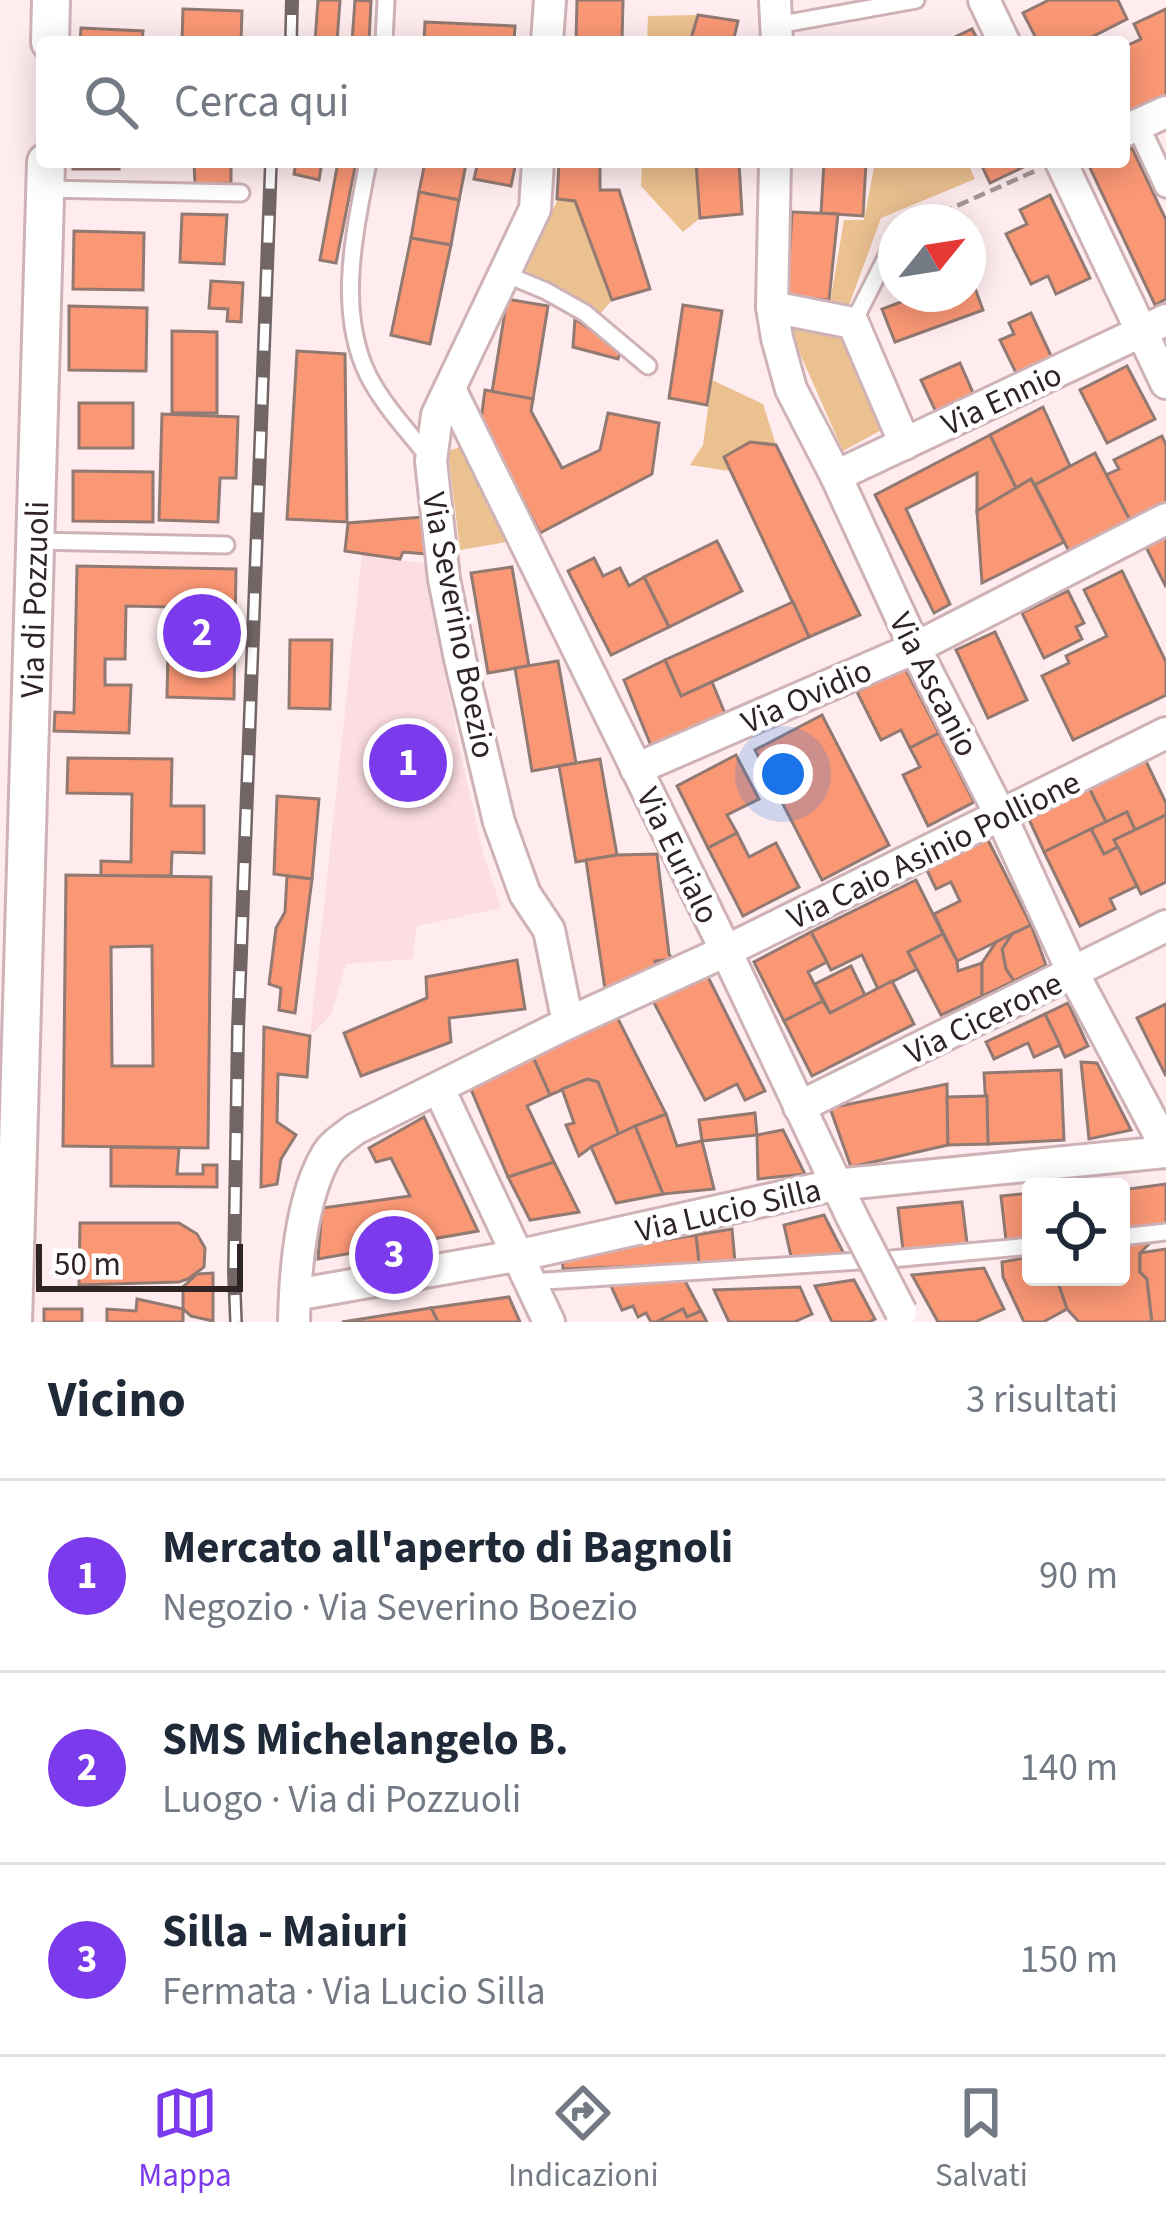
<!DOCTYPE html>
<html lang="it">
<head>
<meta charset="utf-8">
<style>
	:root { --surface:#fff; --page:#f2f2f3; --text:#1f2937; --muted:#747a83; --line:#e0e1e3; --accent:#7c3aed }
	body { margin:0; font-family:"Source Sans 3",sans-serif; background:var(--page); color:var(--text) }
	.controls { position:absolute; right:36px; bottom:36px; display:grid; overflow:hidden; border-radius:12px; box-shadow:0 6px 30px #0003 }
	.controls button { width:108px; height:108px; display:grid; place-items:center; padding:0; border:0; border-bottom:3px solid var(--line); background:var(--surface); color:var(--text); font:60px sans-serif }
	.compass { position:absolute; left:878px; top:204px; width:108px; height:108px; border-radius:50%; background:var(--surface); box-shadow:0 6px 30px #0003; rotate:60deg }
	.scale { position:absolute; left:36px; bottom:30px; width:207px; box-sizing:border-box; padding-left:12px; border:6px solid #2f2526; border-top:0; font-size:33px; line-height:42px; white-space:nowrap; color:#2f2526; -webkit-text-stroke:9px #fff; paint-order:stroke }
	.you { position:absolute; left:783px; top:774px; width:42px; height:42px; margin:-30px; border:9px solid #fff; border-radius:50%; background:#1a73e8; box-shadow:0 0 0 18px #1a73e833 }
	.badge { display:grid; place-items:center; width:78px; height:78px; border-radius:50%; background:var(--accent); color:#fff; font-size:39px; font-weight:700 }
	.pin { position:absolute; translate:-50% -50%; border:6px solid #fff; box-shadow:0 3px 12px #0006 }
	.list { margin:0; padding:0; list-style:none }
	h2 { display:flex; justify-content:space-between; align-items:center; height:156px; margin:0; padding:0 48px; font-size:51px }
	h2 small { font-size:39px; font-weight:400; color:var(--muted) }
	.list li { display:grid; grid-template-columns:78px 1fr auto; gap:36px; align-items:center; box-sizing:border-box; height:192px; padding:0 48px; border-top:3px solid var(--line) }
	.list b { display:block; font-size:45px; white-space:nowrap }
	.list p { margin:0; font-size:39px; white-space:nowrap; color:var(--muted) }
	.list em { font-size:39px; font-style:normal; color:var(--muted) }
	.icon { flex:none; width:66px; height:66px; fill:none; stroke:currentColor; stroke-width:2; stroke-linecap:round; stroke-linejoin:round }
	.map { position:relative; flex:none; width:1166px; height:1322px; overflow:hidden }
	.search { position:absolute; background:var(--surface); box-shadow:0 6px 30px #0003; left:36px; right:36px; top:36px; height:132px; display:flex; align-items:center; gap:30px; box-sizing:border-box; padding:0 42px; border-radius:12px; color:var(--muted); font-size:45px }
	.sheet { height:732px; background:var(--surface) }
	nav { display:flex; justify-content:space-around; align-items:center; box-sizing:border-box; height:168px; border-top:3px solid var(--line); background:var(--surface); font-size:33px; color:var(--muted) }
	nav a { display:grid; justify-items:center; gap:6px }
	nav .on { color:var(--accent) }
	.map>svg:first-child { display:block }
</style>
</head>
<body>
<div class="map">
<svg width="1166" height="1322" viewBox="0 0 1166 1322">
	<rect width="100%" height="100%" fill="#feecee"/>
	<polygon fill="#fcdde1" points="362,554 427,564 433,615 461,755 483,852 501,908 417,926 412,959 346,964 331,1015 310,1036"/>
	<g fill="#ebc190">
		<polygon points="698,15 690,42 647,42 648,16"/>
		<polygon points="642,162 696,162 700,218 683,232 641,186"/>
		<polygon points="875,162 967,162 975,179 881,218 848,308 830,303 844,220 864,220"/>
		<polygon points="559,197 575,201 612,300 600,314 523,269"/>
		<polygon points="786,322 850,337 887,427 843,451"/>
		<polygon points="712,380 763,404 776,445 750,442 724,457 730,471 690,465 703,445"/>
		<polygon points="460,447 507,542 460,550 448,451"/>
	</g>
	<g fill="#fa9775" stroke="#927971" stroke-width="3" fill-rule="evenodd">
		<polygon points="318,0 340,0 337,42 315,42"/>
		<polygon points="355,0 371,1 369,42 352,42"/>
		<polygon points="577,0 623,0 622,42 576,42"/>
		<polygon points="1049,0 1118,0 1127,19 1082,42 1038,42 1023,13"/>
		<polygon points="183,9 242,11 241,42 182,42"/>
		<polygon points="1166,9 1166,99 1124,119 1124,47 1141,39 1134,24"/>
		<polygon points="698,15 738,21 733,42 690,42"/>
		<polygon points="425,22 515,26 514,42 424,42"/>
		<polygon points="81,28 143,31 142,42 80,42"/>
		<polygon points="972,29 979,42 944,42"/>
		<polygon points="1132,148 1166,220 1166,299 1155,305 1090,168 1102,162 1124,162 1124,152"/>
		<rect x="73" y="162" width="46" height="7"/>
		<polygon points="194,162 231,162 231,183 195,184"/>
		<polygon points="296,162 322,162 319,180 294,174"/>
		<polygon points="338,162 356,162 336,263 320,260"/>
		<polygon points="425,162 516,162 511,186 474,179 477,166 466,164 459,200 419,192"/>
		<polygon points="559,162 600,162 600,190 619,190 650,289 612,300 575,201 557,199"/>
		<polygon points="696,162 739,162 742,214 700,218"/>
		<polygon points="824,162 866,162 863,216 821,213"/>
		<polygon points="980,162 1034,162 990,183"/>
		<polygon points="419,192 459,200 451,245 411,238"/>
		<polygon points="1050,195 1090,278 1056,294 1048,276 1031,284 1006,234 1027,224 1020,210"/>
		<polygon points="792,212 838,214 829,300 787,297"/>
		<polygon points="182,214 227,215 224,264 180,262"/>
		<polygon points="74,231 144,233 143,290 73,289"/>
		<polygon points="411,238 451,245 430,344 391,335"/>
		<polygon points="968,269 983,310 895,342 882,309 922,294 968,294"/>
		<polygon points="211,281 243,283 241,322 227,321 228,309 209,308"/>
		<polygon points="507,299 548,306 533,399 492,392"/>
		<polygon points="683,305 722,311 707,405 669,398"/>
		<polygon points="69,306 147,308 146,371 69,370"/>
		<polygon points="1031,313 1053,360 1018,377 1000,340 1014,334 1009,323"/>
		<polygon points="575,319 621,350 618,359 573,347"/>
		<polygon points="172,331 217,332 217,413 172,413"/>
		<polygon points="297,351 345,354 347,522 287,519"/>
		<polygon points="960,363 974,395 936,412 921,380"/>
		<polygon points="1127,366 1155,419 1107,443 1080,390"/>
		<polygon points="485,390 533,399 531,411 562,468 600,450 608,413 659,423 652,474 540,533 481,420"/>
		<rect x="79" y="403" width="54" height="45"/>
		<polygon points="1043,407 1070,466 1035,485 1031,479 1016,488 990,435"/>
		<polygon points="162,414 238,417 236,478 220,478 218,522 159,520"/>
		<polygon points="990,435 1016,488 977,511 977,473 906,509 950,604 934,613 875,495"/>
		<polygon points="1162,436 1166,445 1166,508 1132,525 1106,475 1119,469 1114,460"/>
		<polygon points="750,442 776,445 860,615 809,637 724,457"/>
		<polygon points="1095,453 1135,530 1074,561 1035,485"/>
		<polygon points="73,471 153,472 153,522 73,521"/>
		<polygon points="1031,479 1064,542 982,583 977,511"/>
		<polygon points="422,517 427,554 403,552 400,559 345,551 348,523"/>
		<polygon points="1166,527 1166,587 1142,539"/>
		<polygon points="717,541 742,591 669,627 644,577"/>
		<polygon points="594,558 603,576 620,568 629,586 644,577 669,627 611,655 568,571"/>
		<polygon points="77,566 236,569 234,699 167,697 169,607 126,606 125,659 105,659 105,685 131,685 129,733 54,731 55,712 74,713"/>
		<polygon points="512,567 529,666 488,673 471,573"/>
		<polygon points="1122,571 1166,662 1166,695 1073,740 1042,676 1069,663 1066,656 1107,636 1084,590"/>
		<polygon points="1068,591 1084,623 1076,627 1082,639 1044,658 1022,613"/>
		<polygon points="793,602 809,637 681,696 665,660"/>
		<polygon points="995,632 1027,700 988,718 956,650"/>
		<polygon points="290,640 332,640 330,709 289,708"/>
		<polygon points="665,660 681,696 712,682 726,716 652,748 624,680"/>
		<polygon points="558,661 576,763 532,771 515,668"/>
		<polygon points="905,668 939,733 910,748 901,730 881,740 857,692"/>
		<polygon points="822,715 889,845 822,880 755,750"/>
		<polygon points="939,733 974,802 928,826 903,775 920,767 910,748"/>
		<polygon points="736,755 759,799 727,815 737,833 708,848 677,786"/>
		<polygon points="68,758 172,759 171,806 204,806 204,853 172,852 171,876 101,876 101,861 131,862 132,794 67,793"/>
		<polygon points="600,759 617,855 576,862 559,766"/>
		<polygon points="1145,759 1166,803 1166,815 1135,830 1127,812 1106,822 1088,786"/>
		<polygon points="1088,786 1106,822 1044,852 1027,815"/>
		<polygon points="277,796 319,799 312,879 274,874"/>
		<polygon points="1127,812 1135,830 1114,840 1118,847 1104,854 1091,829"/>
		<polygon points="1166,815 1166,882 1141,894 1114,840"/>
		<polygon points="1091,829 1104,854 1118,847 1137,886 1110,899 1115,909 1080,926 1044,852"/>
		<polygon points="737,833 749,857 776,843 799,887 743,916 708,848"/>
		<polygon points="986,836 1031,925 957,961 934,914 960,901 951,882 936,889 925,866"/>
		<polygon points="657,854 669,954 672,959 655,961 656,966 605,989 586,860 617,855"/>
		<path d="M66 875 211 877 208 1148 63 1146ZM152 946 153 1066H112L111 947Z"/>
		<polygon points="287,876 312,879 295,1013 279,1010 281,988 269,984 276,928 285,912"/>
		<polygon points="916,880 943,934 908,952 917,969 878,989 862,955 831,970 811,932"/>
		<polygon points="1031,925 1046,965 1014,981 1006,969 1002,949 1012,934"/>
		<polygon points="811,932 827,962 808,972 823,1001 784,1021 754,962"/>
		<polygon points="943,934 957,961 958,971 982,963 982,996 941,1015 908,952"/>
		<polygon points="1012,934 1002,949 1006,969 1014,981 982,996 982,963 996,942"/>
		<polygon points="517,960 525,1009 449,1018 451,1042 361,1076 344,1033 427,998 426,977"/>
		<polygon points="851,966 865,995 830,1013 815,984"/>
		<polygon points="706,973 765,1091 745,1100 737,1084 705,1100 652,999"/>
		<polygon points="892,981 914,1024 812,1076 784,1021 823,1001 830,1013"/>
		<polygon points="1068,1003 1088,1046 1065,1057 1045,1014"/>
		<polygon points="1166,1004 1166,1076 1137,1018"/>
		<polygon points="1045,1014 1060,1045 1034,1057 1028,1043 994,1059 986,1042"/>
		<polygon points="616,1015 666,1114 619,1135 598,1082 587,1079 550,1095 533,1057"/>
		<polygon points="264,1027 310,1036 307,1077 278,1074 277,1122 296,1135 281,1159 277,1184 261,1187"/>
		<polygon points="533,1057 550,1095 527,1106 554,1162 508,1177 470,1087"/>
		<polygon points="1081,1062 1097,1063 1131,1130 1089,1139"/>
		<polygon points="1061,1070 1064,1140 988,1144 984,1073"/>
		<polygon points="587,1079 598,1082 619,1135 591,1147 579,1156 566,1125 574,1123 562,1089"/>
		<polygon points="947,1084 948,1145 851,1167 830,1108"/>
		<polygon points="987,1096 988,1144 948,1145 947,1097"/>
		<polygon points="755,1113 757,1135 702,1141 699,1120"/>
		<polygon points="666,1114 677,1146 702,1141 714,1189 663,1194 635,1126"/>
		<polygon points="424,1117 478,1231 318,1259 322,1208 410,1196 391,1158 376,1162 369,1148"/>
		<polygon points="635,1126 663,1194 616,1203 591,1147"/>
		<polygon points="783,1130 805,1174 758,1179 757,1135"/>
		<polygon points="111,1147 179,1148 177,1174 203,1174 203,1165 217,1165 217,1187 111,1186"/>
		<polygon points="554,1162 579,1212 530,1220 508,1177"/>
		<polygon points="1166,1184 1166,1225 1121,1230 1121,1190"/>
		<polygon points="1031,1193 1031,1237 1006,1240 1001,1196"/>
		<polygon points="962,1202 967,1243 903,1250 898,1208"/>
		<polygon points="824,1215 846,1258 792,1261 784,1225"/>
		<polygon points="80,1223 179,1223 197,1234 205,1248 204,1267 188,1279 179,1282 79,1285"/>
		<polygon points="732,1229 735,1262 699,1264 696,1235"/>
		<polygon points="696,1235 699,1264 563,1269 562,1256"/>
		<polygon points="1152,1241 1140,1253 1140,1272 1147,1279 1152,1322 1079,1322 1067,1309 1056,1277 1121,1277 1121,1245"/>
		<polygon points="1166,1249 1166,1322 1152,1322 1147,1279 1140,1272 1140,1253"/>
		<polygon points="1031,1257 1031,1277 1056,1277 1067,1309 1043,1322 1024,1322 1003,1277 1002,1262"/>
		<polygon points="984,1268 1004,1309 975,1322 938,1322 912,1275"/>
		<polygon points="213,1273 213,1321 191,1316 183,1309 183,1287 197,1274"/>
		<polygon points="684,1279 701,1311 687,1317 683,1309 656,1322 651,1322 646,1313 638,1317 633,1306 622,1310 609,1282"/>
		<polygon points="854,1280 875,1319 869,1322 832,1322 815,1286"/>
		<polygon points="800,1287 812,1314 794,1322 729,1322 714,1290"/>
		<polygon points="509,1297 520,1322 438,1322 431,1308"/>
		<polygon points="137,1299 183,1309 183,1322 107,1322 107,1309 136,1311"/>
		<polygon points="431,1308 438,1322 342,1322"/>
		<rect x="44" y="1309" width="38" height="13"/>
		<polygon points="683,1309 687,1317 701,1311 707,1322 656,1322"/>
	</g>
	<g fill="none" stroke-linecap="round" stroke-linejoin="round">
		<defs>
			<g id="service">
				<polyline points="777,25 916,0"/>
				<polyline points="384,42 386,0"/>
				<path d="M368 162C355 231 336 309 368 375 383 405 409 432 429 458"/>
				<polyline points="46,189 241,193"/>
				<polyline points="919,222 920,221"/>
				<polyline points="505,274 546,291 585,313 648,366"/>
				<polyline points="853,323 896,238"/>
				<polyline points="35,541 226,545"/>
				<polyline points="1121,1237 1166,1232"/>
				<polyline points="530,1282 891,1259 1031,1246"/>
			</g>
			<polyline id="pedestrian" points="1145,141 1166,186"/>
			<g id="minor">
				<polyline points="775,0 777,42"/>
				<polyline points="984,0 1004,42"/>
				<polyline points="547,42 550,0"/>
				<polyline points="1124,131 1166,112"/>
				<polyline points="538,162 535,209 437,415 431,461 444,579 460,659 499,822 525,894 549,930 568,1023"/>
				<polyline points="775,162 772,307 777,338 791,389 836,476 915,648 1001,816 1073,973 1166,1147"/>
				<polyline points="1061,162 1166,383"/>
				<polyline points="772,307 853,323 905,444"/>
				<polyline points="450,389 726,951 852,1217"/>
				<polyline points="836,476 1166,320"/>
				<polyline points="636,769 915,648 1166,519"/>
				<polyline points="439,1089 549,1322"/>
				<polyline points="799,1107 1166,926"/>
				<polyline points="295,1295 516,1256 834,1185 1166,1152"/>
				<path d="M294 1322C295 1273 301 1197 327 1154 333 1144 345 1137 355 1129L568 1023 726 951 1166 733"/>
			</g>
			<g id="tertiary">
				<polyline points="50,42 51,0"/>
				<path id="s1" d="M13 1322 46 162"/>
			</g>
		</defs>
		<use href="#service" stroke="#ceb2b6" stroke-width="21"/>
		<use href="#pedestrian" stroke="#ceb2b6" stroke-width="27"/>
		<use href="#minor" stroke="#ceb2b6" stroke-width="36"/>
		<use href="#tertiary" stroke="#ceb2b6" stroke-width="42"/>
		<polyline stroke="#a69799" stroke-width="4.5" stroke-dasharray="12 6" stroke-linecap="butt" points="941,213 1035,171"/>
		<use href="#service" stroke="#fff" stroke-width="15"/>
		<use href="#pedestrian" stroke="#fff" stroke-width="21"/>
		<use href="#minor" stroke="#fff" stroke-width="30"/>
		<use href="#tertiary" stroke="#fff" stroke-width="36"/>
		<defs>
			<g id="rail">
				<polyline points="291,42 292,0"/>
				<polyline points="236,1322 234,1271 238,1030 271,162"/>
			</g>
		</defs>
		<use href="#rail" stroke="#726566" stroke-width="14"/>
		<use href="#rail" stroke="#fff" stroke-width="9" stroke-dasharray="27" stroke-linecap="butt"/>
		<defs>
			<polyline id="minor-bridge" points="852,1217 901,1312"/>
		</defs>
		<use href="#minor-bridge" stroke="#ceb2b6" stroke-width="36" stroke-linecap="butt"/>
		<use href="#minor-bridge" stroke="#fff" stroke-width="30"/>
	</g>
	<g text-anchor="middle" stroke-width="9" stroke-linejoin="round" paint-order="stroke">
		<g font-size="33" fill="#2f2526" stroke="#fff">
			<text transform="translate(1001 398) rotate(-25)" y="12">Via Ennio</text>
			<text dy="12" stroke="none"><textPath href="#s1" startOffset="723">Via di Pozzuoli</textPath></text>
			<text transform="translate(460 625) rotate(79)" y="12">Via Severino Boezio</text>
			<text transform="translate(935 684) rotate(63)" y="12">Via Ascanio</text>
			<text transform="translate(806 695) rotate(-24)" y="12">Via Ovidio</text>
			<text transform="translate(933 849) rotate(-26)" y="12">Via Caio Asinio Pollione</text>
			<text transform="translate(679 855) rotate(64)" y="12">Via Eurialo</text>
			<text transform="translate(983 1017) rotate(-26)" y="12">Via Cicerone</text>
			<text transform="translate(728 1209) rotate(-13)" y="12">Via Lucio Silla</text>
		</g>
	</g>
</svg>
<div class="controls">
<button><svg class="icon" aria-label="locate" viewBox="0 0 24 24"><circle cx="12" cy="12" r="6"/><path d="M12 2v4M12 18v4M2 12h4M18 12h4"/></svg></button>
</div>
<svg class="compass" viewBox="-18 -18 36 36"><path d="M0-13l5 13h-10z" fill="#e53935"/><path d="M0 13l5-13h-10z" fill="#747a83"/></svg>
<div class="scale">50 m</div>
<div class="you"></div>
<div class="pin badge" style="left:408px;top:763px">1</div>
<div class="pin badge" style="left:202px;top:633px">2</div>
<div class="pin badge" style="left:394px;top:1255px">3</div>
<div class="search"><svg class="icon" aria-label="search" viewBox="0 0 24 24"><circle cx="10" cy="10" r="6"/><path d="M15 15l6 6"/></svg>Cerca qui</div>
</div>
<section class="sheet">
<h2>Vicino<small>3 risultati</small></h2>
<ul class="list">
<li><span class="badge">1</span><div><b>Mercato all'aperto di Bagnoli</b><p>Negozio · Via Severino Boezio</p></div><em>90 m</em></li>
<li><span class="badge">2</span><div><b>SMS Michelangelo B.</b><p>Luogo · Via di Pozzuoli</p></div><em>140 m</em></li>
<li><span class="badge">3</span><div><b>Silla - Maiuri</b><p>Fermata · Via Lucio Silla</p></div><em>150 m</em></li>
</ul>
</section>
<nav>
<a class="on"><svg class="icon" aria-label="map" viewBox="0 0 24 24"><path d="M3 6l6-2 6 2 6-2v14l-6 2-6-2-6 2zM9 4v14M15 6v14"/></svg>Mappa</a>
<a><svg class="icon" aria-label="directions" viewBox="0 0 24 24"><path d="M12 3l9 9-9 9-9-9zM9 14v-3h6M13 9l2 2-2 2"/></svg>Indicazioni</a>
<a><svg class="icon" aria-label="saved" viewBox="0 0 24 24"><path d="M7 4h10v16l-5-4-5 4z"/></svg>Salvati</a>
</nav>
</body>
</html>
